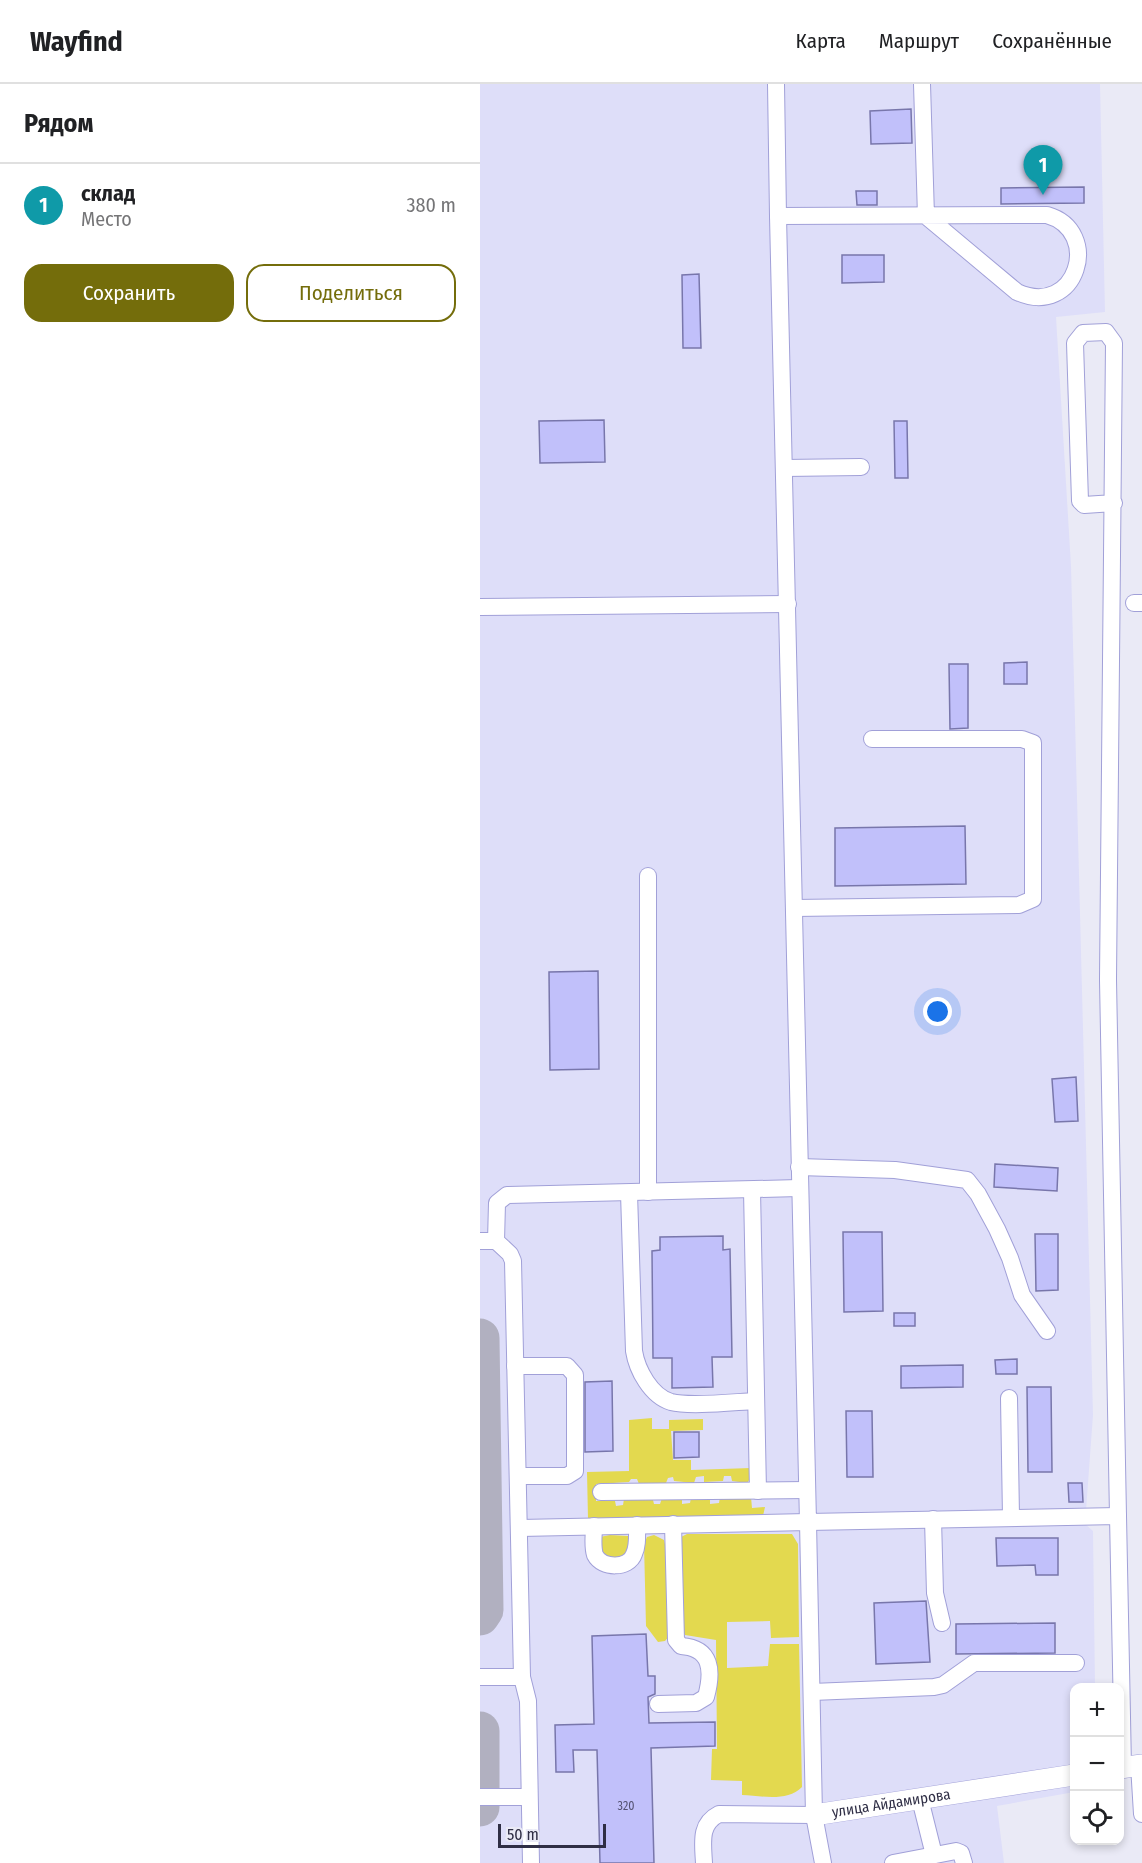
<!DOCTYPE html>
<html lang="ru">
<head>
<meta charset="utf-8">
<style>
	:root { --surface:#fff; --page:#f6f6f6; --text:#202124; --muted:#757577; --line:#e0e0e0; --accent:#746d0b }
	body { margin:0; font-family:"Fira Sans Condensed",sans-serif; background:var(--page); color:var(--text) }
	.controls { position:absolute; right:18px; bottom:18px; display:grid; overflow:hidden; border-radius:12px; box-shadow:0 3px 9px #0003 }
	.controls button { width:54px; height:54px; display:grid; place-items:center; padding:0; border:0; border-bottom:2px solid var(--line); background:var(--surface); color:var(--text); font:30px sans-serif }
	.scale { position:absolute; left:18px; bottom:15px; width:108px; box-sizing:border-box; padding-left:6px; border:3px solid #2f2e45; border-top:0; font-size:16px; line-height:21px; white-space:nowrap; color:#2f2e45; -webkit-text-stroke:4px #eaeaf6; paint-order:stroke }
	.you { position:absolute; left:458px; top:928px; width:21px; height:21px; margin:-15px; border:4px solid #fff; border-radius:50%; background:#1a73e8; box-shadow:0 0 0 9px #1a73e833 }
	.badge { display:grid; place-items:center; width:39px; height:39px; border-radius:50%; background:var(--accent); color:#fff; font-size:20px; font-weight:700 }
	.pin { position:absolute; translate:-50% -50px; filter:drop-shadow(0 2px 3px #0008) }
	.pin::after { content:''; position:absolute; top:32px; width:21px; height:18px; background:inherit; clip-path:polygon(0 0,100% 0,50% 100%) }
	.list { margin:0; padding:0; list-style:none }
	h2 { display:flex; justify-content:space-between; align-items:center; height:78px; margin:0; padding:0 24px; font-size:26px }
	h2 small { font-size:20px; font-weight:400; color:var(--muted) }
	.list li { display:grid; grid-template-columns:39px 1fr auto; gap:18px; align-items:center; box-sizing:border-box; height:84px; padding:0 24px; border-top:2px solid var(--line) }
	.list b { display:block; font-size:22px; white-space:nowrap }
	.list p { margin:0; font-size:20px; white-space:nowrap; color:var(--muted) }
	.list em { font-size:20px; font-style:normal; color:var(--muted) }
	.actions { display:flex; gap:12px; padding:18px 24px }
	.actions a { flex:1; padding:14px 0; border:2px solid var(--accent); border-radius:18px; text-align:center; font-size:21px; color:var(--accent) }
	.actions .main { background:var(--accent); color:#fff }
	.icon { flex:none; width:33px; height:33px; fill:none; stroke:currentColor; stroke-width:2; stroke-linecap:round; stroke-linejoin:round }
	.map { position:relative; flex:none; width:662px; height:1779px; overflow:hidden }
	header { display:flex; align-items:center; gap:36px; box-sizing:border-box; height:84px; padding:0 30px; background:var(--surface); border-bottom:2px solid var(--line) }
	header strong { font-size:28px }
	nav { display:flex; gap:33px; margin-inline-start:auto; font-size:21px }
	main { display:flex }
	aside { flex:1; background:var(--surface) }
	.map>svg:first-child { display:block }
</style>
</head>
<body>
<header>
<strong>Wayfind</strong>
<nav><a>Карта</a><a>Маршрут</a><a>Сохранённые</a></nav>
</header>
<main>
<aside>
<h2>Рядом<small></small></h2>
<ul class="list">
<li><span class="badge" style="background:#0f9aa8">1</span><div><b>склад</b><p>Место</p></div><em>380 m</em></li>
</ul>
<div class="actions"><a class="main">Сохранить</a><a>Поделиться</a></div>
</aside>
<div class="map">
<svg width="662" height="1779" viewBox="0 0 662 1779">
	<rect width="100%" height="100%" fill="#eaeaf6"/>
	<polygon fill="#dedef9" points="0,0 620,0 625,228 576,233 591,482 613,1331 605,1440 613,1447 615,1603 594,1604 594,1708 517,1722 524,1779 0,1779"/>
	<g fill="#e3d94f">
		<polygon points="172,1334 172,1345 189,1345 189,1336 223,1335 223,1346 191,1347 193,1376 211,1376 211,1386 271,1384 270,1395 267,1399 252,1397 251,1392 244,1392 243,1397 224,1398 224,1392 216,1393 214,1399 194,1397 193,1393 188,1394 186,1399 159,1400 157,1395 151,1395 149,1398 116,1400 116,1417 135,1417 136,1422 143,1421 144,1415 173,1416 174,1420 180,1420 182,1414 202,1415 202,1420 210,1419 211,1414 230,1415 230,1420 239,1419 240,1413 271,1413 272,1424 285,1423 283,1432 108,1435 107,1388 149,1387 149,1336"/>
		<path d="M207 1450H312L318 1460 319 1553 291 1554 290 1537 247 1538V1584L288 1582 290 1560H319L322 1703C307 1718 283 1712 262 1711V1697L231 1696 232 1665H237L236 1556 205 1551 199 1541 201 1453Z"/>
		<polygon points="130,1451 148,1452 153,1462 144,1474 122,1473 120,1453"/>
		<polygon points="174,1451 184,1456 186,1464 190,1551 185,1557 178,1558 166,1542 164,1460 167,1453"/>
	</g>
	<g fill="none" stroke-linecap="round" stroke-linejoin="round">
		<g stroke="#b1b0c0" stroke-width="39">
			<polyline points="0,1254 4,1526 0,1532"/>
			<polyline points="0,1647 0,1723"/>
		</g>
	</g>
	<g fill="#c1c0fa" stroke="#7876ab" stroke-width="1.5">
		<polygon points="431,25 432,59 391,60 390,27"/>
		<polygon points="604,103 604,119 521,120 521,104"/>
		<polygon points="376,107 397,107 397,121 377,121"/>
		<polygon points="362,171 404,171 404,198 362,199"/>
		<polygon points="219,190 221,264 203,264 202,191"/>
		<polygon points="124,336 125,378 60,379 59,337"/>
		<polygon points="414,337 427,337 428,394 415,394"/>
		<polygon points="547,578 547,600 524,600 524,579"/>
		<polygon points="469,580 488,580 488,644 470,645"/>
		<polygon points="485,742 486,800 355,802 355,744"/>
		<polygon points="118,887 119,985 70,986 69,888"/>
		<polygon points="596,993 598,1037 575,1038 572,995"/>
		<polygon points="515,1080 578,1084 577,1107 514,1103"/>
		<polygon points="363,1148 402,1148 403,1227 364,1228"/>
		<polygon points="555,1150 578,1150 578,1206 556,1207"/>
		<polygon points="243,1152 243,1166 250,1165 252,1273 232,1273 233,1303 192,1304 192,1274 173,1274 172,1167 180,1166 180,1153"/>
		<rect x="414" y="1229" width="21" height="13"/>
		<polygon points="537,1275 537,1290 516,1290 515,1276"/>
		<polygon points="483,1281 483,1303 421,1304 421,1282"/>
		<polygon points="132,1297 133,1367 105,1368 105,1298"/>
		<polygon points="547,1303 571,1303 572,1388 548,1388"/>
		<polygon points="366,1327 392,1327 393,1393 367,1393"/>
		<polygon points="194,1348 219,1348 219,1373 194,1374"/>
		<polygon points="588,1399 602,1399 603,1418 589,1418"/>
		<polygon points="516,1454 578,1454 578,1491 556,1491 555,1481 517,1482"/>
		<polygon points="446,1517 450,1578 396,1580 394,1519"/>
		<polygon points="575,1539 575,1569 476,1570 476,1540"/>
		<polygon points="166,1550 168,1592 175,1592 175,1610 168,1613 169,1639 235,1638 235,1662 171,1664 174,1779 120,1779 117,1666 93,1666 94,1688 76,1688 75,1641 114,1640 112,1552"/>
	</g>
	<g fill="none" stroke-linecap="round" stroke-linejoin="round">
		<defs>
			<g id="minor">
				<polyline points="296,0 298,132"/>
				<path d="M442 0 446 132 537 208C597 235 623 147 567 131L298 132 328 1438 638 1432 643 1683"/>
				<polyline points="304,384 381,383"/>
				<polyline points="634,419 604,421 600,417 595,259 603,249 626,248 634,259 628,896 638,1432"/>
				<polyline points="654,519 662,519"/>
				<polyline points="0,523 308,520"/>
				<polyline points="168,792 168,1108"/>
				<polyline points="314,824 539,821 553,815 553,659 542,655 392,655"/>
				<polyline points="319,1083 415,1086 487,1096 498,1110 517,1145 530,1174 542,1211 567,1247"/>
				<polyline points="272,1106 278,1407"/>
				<path d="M149 1109 154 1267C157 1286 171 1312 191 1318 210 1323 254 1318 275 1317"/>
				<polyline points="0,1157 16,1157"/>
				<polyline points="35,1282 87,1282 95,1291 95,1387 87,1392 38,1392"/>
				<polyline points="529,1314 531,1433"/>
				<polyline points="121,1408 327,1406"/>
				<polyline points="453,1435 455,1509 462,1539"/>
				<path d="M114 1442C114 1451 112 1462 115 1471 122 1485 149 1485 154 1470 158 1462 157 1451 157 1441"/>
				<polyline points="40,1444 328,1438 334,1731 343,1779"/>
				<polyline points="0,1593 42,1593"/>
				<polyline points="332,1608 454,1603 463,1601 494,1579 596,1579"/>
				<path d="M178 1620 216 1619 226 1613C233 1587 232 1564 201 1562L196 1556 193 1440"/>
				<polyline points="659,1681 662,1730"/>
				<polyline points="0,1713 49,1713"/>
				<polyline points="440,1715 454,1771"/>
				<polyline points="51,1779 48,1617 42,1593 33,1177 30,1170 16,1157 17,1119 27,1111 319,1104"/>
				<path d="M224 1779C223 1759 219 1740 239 1730L334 1731"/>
				<polyline points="413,1779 476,1767 481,1769 484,1779"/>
			</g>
			<g id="major">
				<polyline points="640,1684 662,1681"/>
				<path id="s1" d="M334 1731 594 1691"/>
			</g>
		</defs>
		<use href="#minor" stroke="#a1a0d8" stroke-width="18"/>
		<use href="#major" stroke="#a1a0d8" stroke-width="22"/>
		<use href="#minor" stroke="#fff" stroke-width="16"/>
		<use href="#major" stroke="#fff" stroke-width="21"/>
	</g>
	<g text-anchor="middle" stroke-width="6" stroke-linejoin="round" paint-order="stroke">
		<g font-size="12" fill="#545272">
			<text x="146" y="1726">320</text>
		</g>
		<g font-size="15" fill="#2f2e45" stroke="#eaeaf6">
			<text dy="5" stroke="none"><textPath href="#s1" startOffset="78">улица Айдамирова</textPath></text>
		</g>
	</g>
</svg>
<div class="controls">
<button>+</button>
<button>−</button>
<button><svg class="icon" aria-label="locate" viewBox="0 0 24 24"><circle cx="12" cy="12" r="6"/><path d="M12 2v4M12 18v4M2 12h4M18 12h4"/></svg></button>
</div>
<div class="scale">50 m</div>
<div class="you"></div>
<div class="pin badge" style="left:563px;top:111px;background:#0f9aa8">1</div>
</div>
</main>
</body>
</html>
